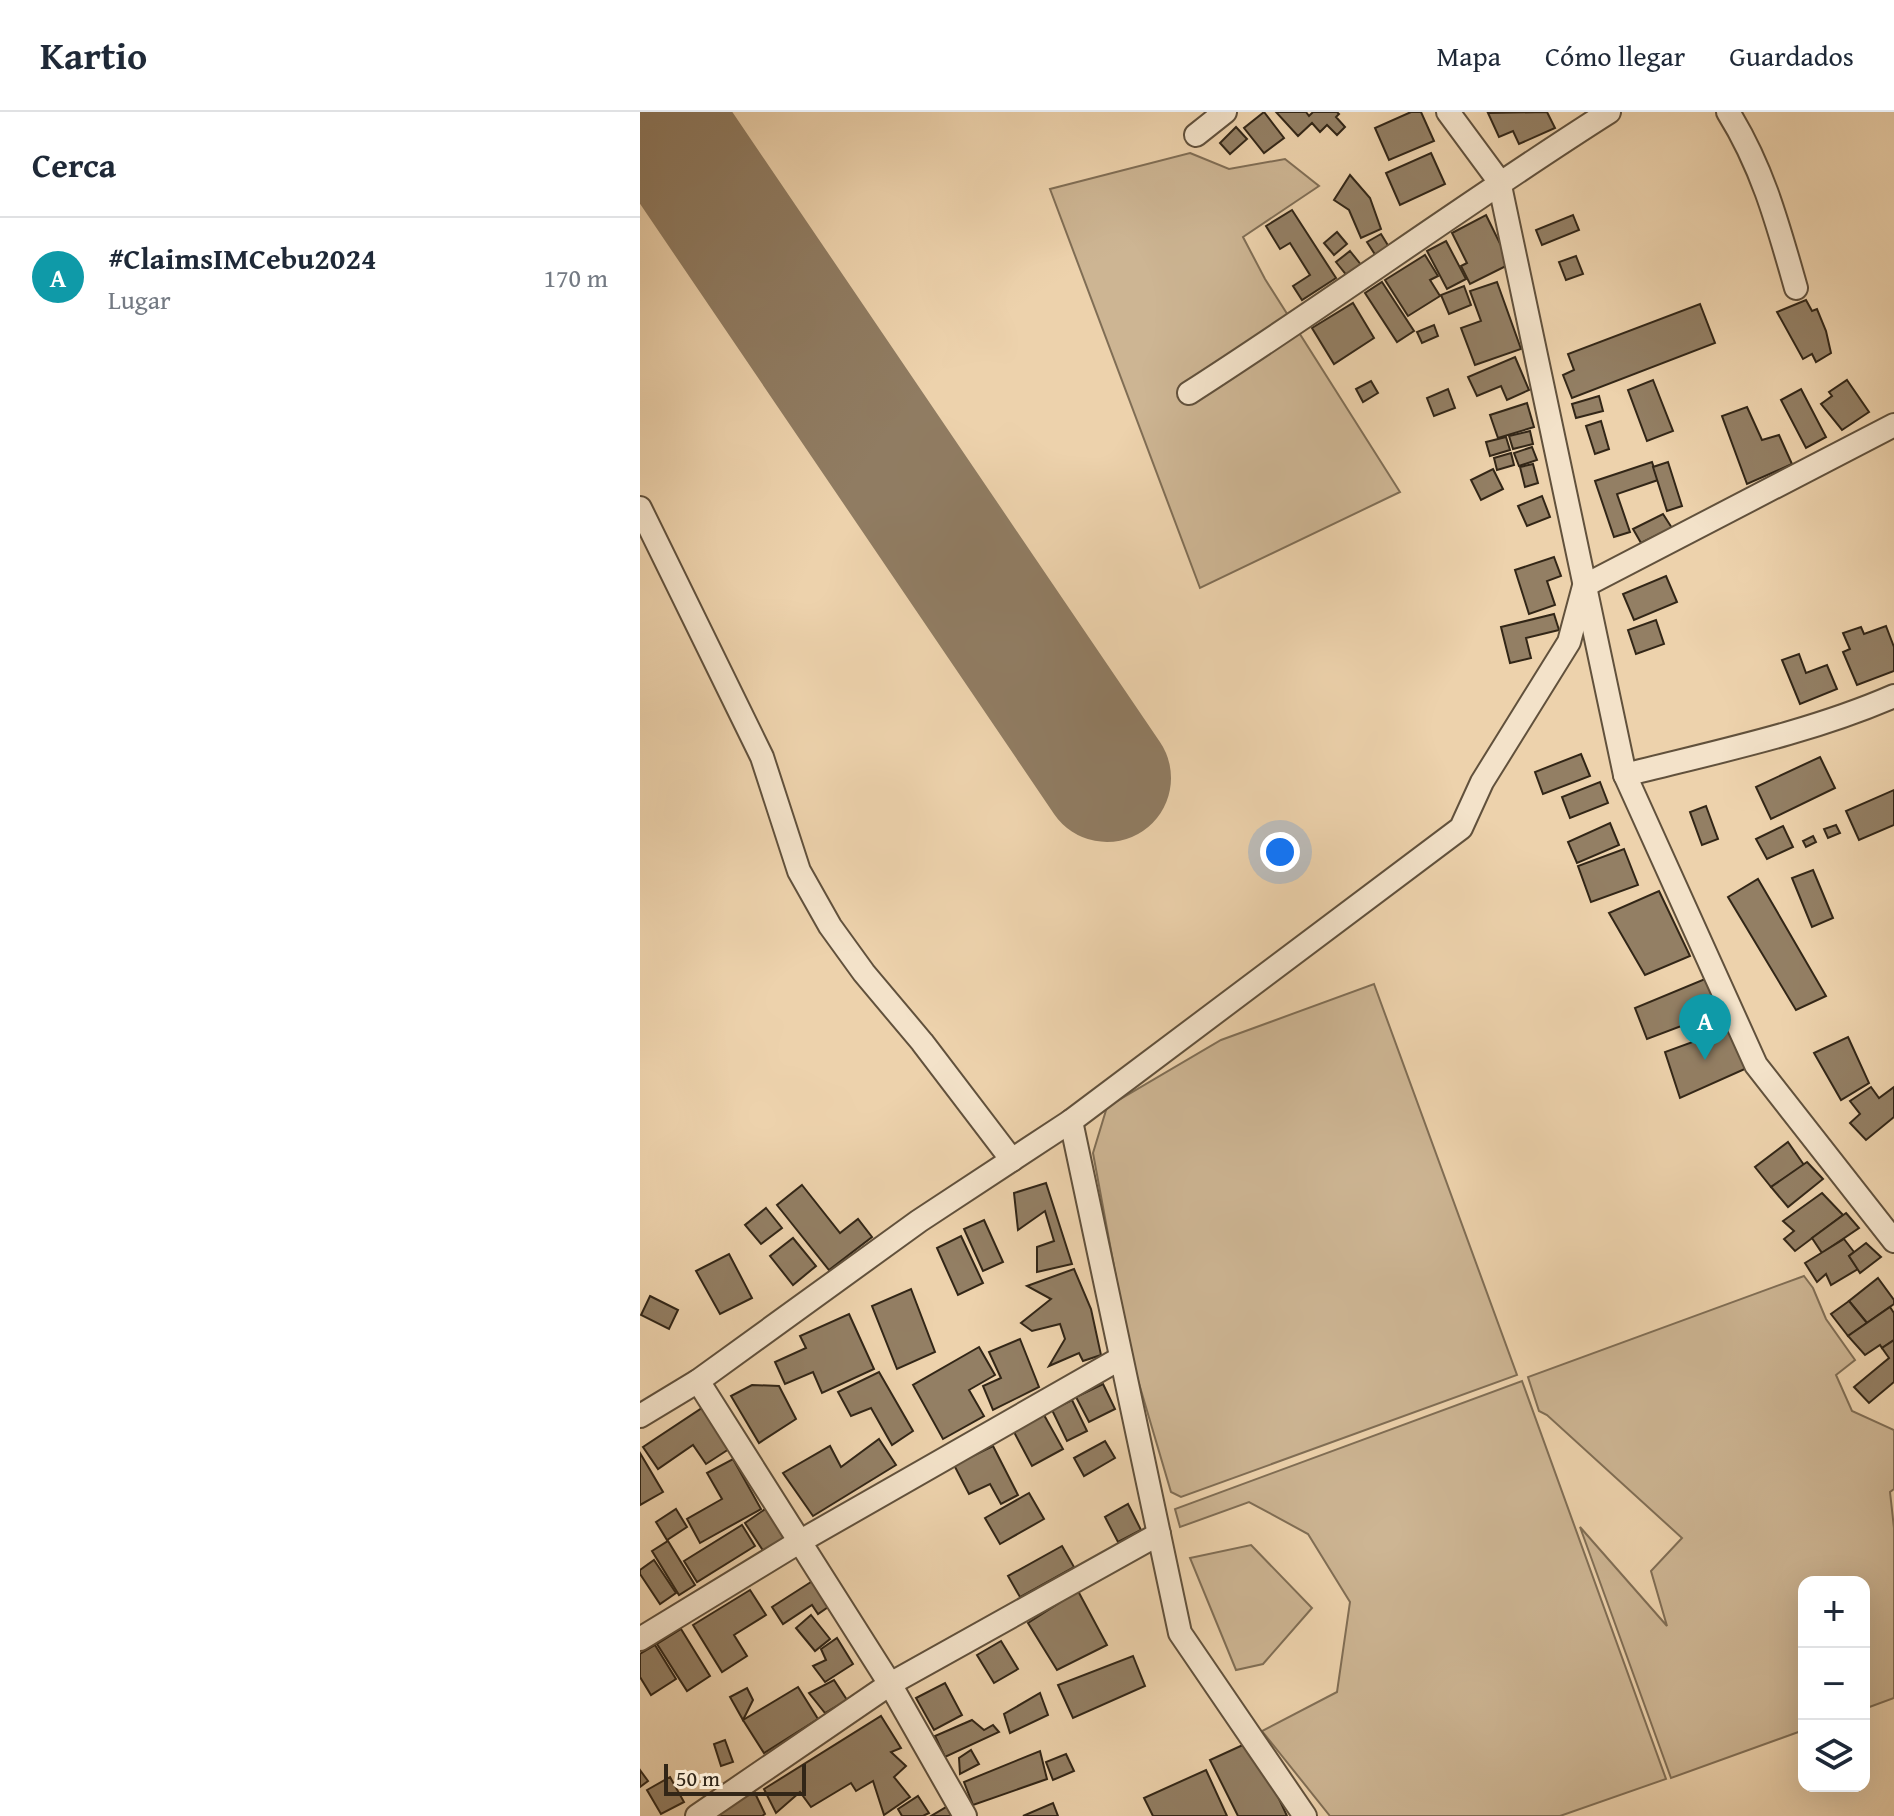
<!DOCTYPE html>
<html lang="es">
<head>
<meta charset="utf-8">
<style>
	:root { --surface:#fff; --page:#f6f6f7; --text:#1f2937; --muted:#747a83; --line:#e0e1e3; --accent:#0f766e }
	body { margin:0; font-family:"Gentium Book Plus",serif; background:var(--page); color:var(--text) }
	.controls { position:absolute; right:24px; bottom:24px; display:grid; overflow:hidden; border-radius:16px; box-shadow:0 8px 32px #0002 }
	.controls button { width:72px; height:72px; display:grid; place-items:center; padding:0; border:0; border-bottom:2px solid var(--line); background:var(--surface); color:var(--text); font:40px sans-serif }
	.scale { position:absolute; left:24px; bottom:20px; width:142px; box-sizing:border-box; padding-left:8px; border:4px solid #322617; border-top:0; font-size:22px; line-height:28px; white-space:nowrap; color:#322617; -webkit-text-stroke:6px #f3e2c9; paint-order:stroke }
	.you { position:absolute; left:640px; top:740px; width:28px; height:28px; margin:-20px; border:6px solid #fff; border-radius:50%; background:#1a73e8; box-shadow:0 0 0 12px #1a73e833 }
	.badge { display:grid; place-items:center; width:52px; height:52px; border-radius:50%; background:var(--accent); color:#fff; font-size:26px; font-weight:700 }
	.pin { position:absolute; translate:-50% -66px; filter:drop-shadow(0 2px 4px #0008) }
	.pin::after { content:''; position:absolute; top:42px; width:28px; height:24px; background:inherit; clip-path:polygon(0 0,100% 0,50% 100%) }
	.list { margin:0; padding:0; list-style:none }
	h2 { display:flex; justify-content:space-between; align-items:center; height:104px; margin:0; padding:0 32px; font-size:34px }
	h2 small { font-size:26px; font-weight:400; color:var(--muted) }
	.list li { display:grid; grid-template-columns:52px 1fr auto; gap:24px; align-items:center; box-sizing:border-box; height:120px; padding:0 32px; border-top:2px solid var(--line) }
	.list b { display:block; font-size:30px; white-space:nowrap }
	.list p { margin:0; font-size:26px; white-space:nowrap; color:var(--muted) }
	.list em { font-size:26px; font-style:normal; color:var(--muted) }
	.icon { flex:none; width:44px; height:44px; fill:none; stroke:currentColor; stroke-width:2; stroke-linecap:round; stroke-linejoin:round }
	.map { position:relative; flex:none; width:1254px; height:1704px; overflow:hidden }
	header { display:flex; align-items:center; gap:48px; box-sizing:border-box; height:112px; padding:0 40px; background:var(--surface); border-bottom:2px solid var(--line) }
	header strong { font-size:38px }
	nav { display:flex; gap:44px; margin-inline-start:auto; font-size:28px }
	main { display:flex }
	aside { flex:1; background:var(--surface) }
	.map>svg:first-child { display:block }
</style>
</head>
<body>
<header>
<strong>Kartio</strong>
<nav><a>Mapa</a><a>Cómo llegar</a><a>Guardados</a></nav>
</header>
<main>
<aside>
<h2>Cerca<small></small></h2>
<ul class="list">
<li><span class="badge" style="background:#0f9aa8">A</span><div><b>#ClaimsIMCebu2024</b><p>Lugar</p></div><em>170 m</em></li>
</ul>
</aside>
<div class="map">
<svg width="1254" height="1704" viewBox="0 0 1254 1704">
	<rect width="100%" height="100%" fill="#edd2ac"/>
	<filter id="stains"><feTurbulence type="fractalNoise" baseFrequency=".0025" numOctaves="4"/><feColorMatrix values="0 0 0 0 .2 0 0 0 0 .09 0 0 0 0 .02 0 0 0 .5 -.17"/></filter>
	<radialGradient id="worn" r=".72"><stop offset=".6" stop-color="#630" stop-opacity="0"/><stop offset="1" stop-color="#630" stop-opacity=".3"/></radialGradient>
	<g fill="#cdb593" stroke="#806e55" stroke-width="2">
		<polygon points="550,41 589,57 645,47 679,74 603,125 625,167 760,380 560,476 410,77"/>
		<polygon points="734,872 877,1263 541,1385 531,1380 490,1241 453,1041 467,995 581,928"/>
		<polygon points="1164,1164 1173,1176 1186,1207 1215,1248 1196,1263 1212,1299 1254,1318 1254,1377 1250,1380 1254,1416 1254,1586 1224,1597 1224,1470 1164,1470 1164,1618 1031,1666 940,1415 1027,1514 1011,1459 1042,1426 907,1303 899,1299 888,1265"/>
		<polygon points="882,1269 1026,1667 920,1704 690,1704 622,1619 697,1580 710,1490 668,1422 609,1390 540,1415 535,1397"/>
		<polygon points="611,1433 672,1496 623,1552 596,1558 550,1446"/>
	</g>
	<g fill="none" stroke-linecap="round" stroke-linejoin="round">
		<polyline stroke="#907c62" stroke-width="128" points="15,0 467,666"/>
	</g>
	<g fill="#937f64" stroke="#322617" stroke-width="2">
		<polygon points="624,0 644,26 624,41 604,16"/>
		<polygon points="636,0 666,0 669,4 673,0 697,0 699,2 696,5 705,15 697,23 687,13 680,20 672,11 658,24"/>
		<polygon points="771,0 781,0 794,29 749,48 735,16"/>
		<polygon points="907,0 915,16 879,32 873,19 859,25 848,1"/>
		<polygon points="596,15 607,27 590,42 580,31"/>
		<polygon points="791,41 805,72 760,93 746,61"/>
		<polygon points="710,63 730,86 741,117 721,126 709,98 694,88"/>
		<polygon points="652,98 696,166 662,188 653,174 670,163 650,131 640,137 626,114"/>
		<polygon points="846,103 870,152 830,172 821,154 827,151 812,121"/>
		<polygon points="933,103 939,118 902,133 896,118"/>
		<polygon points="697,120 707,132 694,143 684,131"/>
		<polygon points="741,122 749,135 736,144 727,130"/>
		<polygon points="806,129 826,167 807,177 787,139"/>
		<polygon points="710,139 722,154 708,165 696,150"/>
		<polygon points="785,143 798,164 790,168 800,184 768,204 745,168"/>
		<polygon points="936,144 943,162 926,168 919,150"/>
		<polygon points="742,170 774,219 757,230 725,181"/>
		<polygon points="857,170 881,237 835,253 821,216 841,209 830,179"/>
		<polygon points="824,174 831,193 809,202 801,183"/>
		<polygon points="1166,188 1172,199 1177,197 1186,219 1191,241 1176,250 1172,242 1163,247 1137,200"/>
		<polygon points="713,191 734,226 694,252 672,216"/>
		<polygon points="1060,192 1075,231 932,286 923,263 934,258 928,242"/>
		<polygon points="794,213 798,224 782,231 777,220"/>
		<polygon points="875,245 889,278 867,288 861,274 837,284 828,265"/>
		<polygon points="1013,268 1033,319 1007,329 988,278"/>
		<polygon points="1207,268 1229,300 1202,318 1181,292 1192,284 1189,280"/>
		<polygon points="731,269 738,281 723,290 716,277"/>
		<polygon points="808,277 815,296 794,304 787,286"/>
		<polygon points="1161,277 1186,325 1166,336 1141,288"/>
		<polygon points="959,284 963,299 936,306 932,292"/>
		<polygon points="887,291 894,315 858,326 850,303"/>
		<polygon points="1107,295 1122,328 1139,323 1152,352 1107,372 1082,304"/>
		<polygon points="961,309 969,337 955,342 946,314"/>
		<polygon points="890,319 893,332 873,337 869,324"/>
		<polygon points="866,325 870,338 850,344 846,330"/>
		<polygon points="892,335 897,348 879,354 874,341"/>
		<polygon points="871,341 874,353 857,358 854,346"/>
		<polygon points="1012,350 1018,368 977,382 990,420 974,425 955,369"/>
		<polygon points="1028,350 1042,394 1027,399 1013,355"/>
		<polygon points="893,352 898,371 885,375 880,355"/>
		<polygon points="853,357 863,377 841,388 831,368"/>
		<polygon points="902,384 910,405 887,414 878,394"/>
		<polygon points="1023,402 1032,416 1001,431 993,417"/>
		<polygon points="914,445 921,464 907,469 915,493 889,502 875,458"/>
		<polygon points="1026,464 1037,490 994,508 983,482"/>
		<polygon points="914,502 919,518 886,526 891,546 870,551 861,515"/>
		<polygon points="1016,508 1024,532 996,542 988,518"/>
		<polygon points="1246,514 1254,535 1254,559 1217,573 1203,540 1210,537 1203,521 1221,515 1224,522"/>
		<polygon points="1159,542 1166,561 1187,553 1197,577 1160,592 1142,548"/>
		<polygon points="941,642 950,664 903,682 895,660"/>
		<polygon points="1180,645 1195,676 1131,707 1116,675"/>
		<polygon points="960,670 968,691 930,706 922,685"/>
		<polygon points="1254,678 1254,713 1219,728 1206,699"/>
		<polygon points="1066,694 1078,727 1062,733 1050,700"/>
		<polygon points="970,711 979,733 937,751 928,730"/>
		<polygon points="1196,713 1200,721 1188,726 1184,717"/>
		<polygon points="1143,714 1153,735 1127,747 1116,727"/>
		<polygon points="1173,724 1176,730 1166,735 1163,729"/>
		<polygon points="984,737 998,773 951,790 938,754"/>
		<polygon points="1173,758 1193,806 1172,815 1152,766"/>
		<polygon points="1118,767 1186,884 1156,898 1088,785"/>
		<polygon points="1019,779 1050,844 1005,863 969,801"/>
		<polygon points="1065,867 1081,899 1007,927 995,896"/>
		<polygon points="1088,917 1107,956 1040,986 1025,940"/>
		<polygon points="1208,925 1229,971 1201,988 1174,941"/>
		<polygon points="1231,975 1239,986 1254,975 1254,1005 1226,1028 1210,1011 1220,1002 1210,989"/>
		<polygon points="1148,1030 1164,1053 1131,1075 1115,1055"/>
		<polygon points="1167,1050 1183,1067 1148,1095 1131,1075"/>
		<polygon points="406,1071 432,1152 397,1160 397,1135 414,1129 405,1099 378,1118 374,1081"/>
		<polygon points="162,1073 200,1121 218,1107 232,1125 189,1158 137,1093"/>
		<polygon points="1182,1081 1203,1103 1155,1139 1144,1127 1154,1119 1143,1109"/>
		<polygon points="126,1096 142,1116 121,1132 105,1113"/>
		<polygon points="1206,1101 1219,1116 1182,1141 1172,1126"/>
		<polygon points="344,1108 363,1150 343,1159 324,1117"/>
		<polygon points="321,1124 343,1171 318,1183 297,1136"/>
		<polygon points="153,1126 176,1154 153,1173 130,1144"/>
		<polygon points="1204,1127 1214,1140 1209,1144 1218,1157 1191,1173 1186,1162 1177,1170 1165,1151"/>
		<polygon points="1226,1131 1241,1145 1220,1161 1209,1144"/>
		<polygon points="89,1142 112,1186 80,1202 56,1159"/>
		<polygon points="434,1157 451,1197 461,1243 443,1249 439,1241 409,1254 425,1227 420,1212 392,1219 381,1211 411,1187 387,1174"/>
		<polygon points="1238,1166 1254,1188 1254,1192 1227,1211 1209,1189"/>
		<polygon points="271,1177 295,1240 257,1257 232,1194"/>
		<polygon points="10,1184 38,1198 29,1217 1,1203"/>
		<polygon points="1209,1189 1227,1211 1208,1224 1191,1202"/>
		<polygon points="1250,1195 1254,1201 1254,1228 1242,1236 1240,1233 1225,1243 1208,1224"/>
		<polygon points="209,1202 234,1257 182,1281 173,1260 145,1272 135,1250 166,1236 160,1224"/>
		<polygon points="380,1227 399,1275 353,1298 343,1274 361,1266 349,1240"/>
		<polygon points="1254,1228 1254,1270 1229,1291 1214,1275 1249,1246 1242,1236"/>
		<polygon points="339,1235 355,1263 329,1278 344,1304 303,1327 273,1273"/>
		<polygon points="239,1260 273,1319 252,1333 231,1296 211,1304 198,1280"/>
		<polygon points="463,1272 475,1297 449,1310 436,1285"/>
		<polygon points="112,1273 139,1274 156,1307 119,1331 91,1284"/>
		<polygon points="432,1288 447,1319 427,1329 412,1298"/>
		<polygon points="62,1296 89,1337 66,1352 53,1333 18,1357 3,1335"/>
		<polygon points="404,1303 423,1337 392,1354 374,1320"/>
		<polygon points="239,1327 256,1353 173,1404 143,1361 190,1334 201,1355"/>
		<polygon points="465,1329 475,1346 444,1364 434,1346"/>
		<polygon points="353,1334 378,1383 361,1392 350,1372 329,1382 314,1353"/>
		<polygon points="0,1341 23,1380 0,1393"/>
		<polygon points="93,1347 121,1397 60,1431 47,1407 82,1387 67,1361"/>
		<polygon points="389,1381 404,1407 360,1432 345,1406"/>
		<polygon points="488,1392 501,1418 478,1430 465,1405"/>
		<polygon points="131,1393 150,1422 124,1440 105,1411"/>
		<polygon points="36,1397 47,1415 27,1428 16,1410"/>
		<polygon points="102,1413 115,1434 57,1470 44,1449"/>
		<polygon points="28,1429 55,1473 39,1483 12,1439"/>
		<polygon points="422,1434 434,1455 380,1485 368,1464"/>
		<polygon points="14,1448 36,1481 20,1492 0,1462 0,1458"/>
		<polygon points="174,1468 191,1493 178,1502 172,1493 143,1512 132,1495"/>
		<polygon points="110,1478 126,1503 94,1523 107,1544 82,1560 53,1513"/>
		<polygon points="438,1479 467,1533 417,1558 388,1511"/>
		<polygon points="171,1503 190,1527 175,1539 156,1516"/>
		<polygon points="41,1517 70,1564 47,1579 17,1532"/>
		<polygon points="197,1526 213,1552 185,1570 173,1554 186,1548 181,1537"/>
		<polygon points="361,1529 378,1557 354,1571 337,1543"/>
		<polygon points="15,1533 36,1567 11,1583 0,1565 0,1542"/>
		<polygon points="493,1544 505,1574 433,1606 418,1573"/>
		<polygon points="194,1568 207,1588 185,1601 169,1581"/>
		<polygon points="305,1571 322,1603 294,1618 276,1586"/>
		<polygon points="158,1575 178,1607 124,1641 103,1608"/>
		<polygon points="107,1576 113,1588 103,1608 90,1585"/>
		<polygon points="400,1581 408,1603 370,1621 364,1602"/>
		<polygon points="241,1604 261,1636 251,1640 266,1654 254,1665 270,1685 244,1703 233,1669 216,1679 211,1671 171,1695 160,1680 136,1701 124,1677"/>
		<polygon points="332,1608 344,1618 353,1613 359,1620 305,1645 295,1624"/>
		<polygon points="85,1628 93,1650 81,1654 74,1632"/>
		<polygon points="605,1632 622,1650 647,1704 598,1704 570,1648"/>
		<polygon points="331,1638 339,1652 320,1662 319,1646"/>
		<polygon points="400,1639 407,1667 333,1693 324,1670"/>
		<polygon points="426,1642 434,1659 413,1668 406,1650"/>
		<polygon points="0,1658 8,1669 0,1675"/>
		<polygon points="566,1658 587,1704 513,1704 504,1686"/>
		<polygon points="30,1665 44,1690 21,1702 7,1678"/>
		<polygon points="113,1677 125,1702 122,1704 73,1704"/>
		<polygon points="278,1684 289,1701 283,1704 262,1704 258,1697"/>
		<polygon points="413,1691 418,1704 383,1704"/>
		<polygon points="308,1694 313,1704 291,1704"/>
	</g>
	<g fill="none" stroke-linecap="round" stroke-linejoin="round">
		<defs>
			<g id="minor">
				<polyline points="808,0 859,69 985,663 1116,953 1254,1129"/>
				<path d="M1088 0C1123 56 1138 113 1156 176"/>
				<polyline points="556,23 585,0"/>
				<path d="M549 281C691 190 827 90 969 0"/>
				<polyline points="0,396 122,645 159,759 190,814 224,861 282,930 372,1048"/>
				<path d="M985 663C1075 640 1169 621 1254 584"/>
				<polyline points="431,1009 540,1521 665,1704"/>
				<polyline points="58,1269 250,1572 325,1704"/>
				<polyline points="0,1304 58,1269 279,1109 431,1009 821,716 842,670 929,530 944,474 1254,313"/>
				<polyline points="0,1527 159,1430 481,1246"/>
				<polyline points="57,1704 250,1572 519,1422"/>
			</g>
		</defs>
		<use href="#minor" stroke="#61513c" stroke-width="26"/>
		<use href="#minor" stroke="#f3e2c9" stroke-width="22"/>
	</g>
	<rect width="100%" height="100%" filter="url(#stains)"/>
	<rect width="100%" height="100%" fill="url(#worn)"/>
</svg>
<div class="controls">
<button>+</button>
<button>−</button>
<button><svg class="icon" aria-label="layers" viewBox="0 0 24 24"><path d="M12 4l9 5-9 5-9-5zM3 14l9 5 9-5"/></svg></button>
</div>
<div class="scale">50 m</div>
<div class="you"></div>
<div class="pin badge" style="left:1065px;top:948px;background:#0f9aa8">A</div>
</div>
</main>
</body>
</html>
